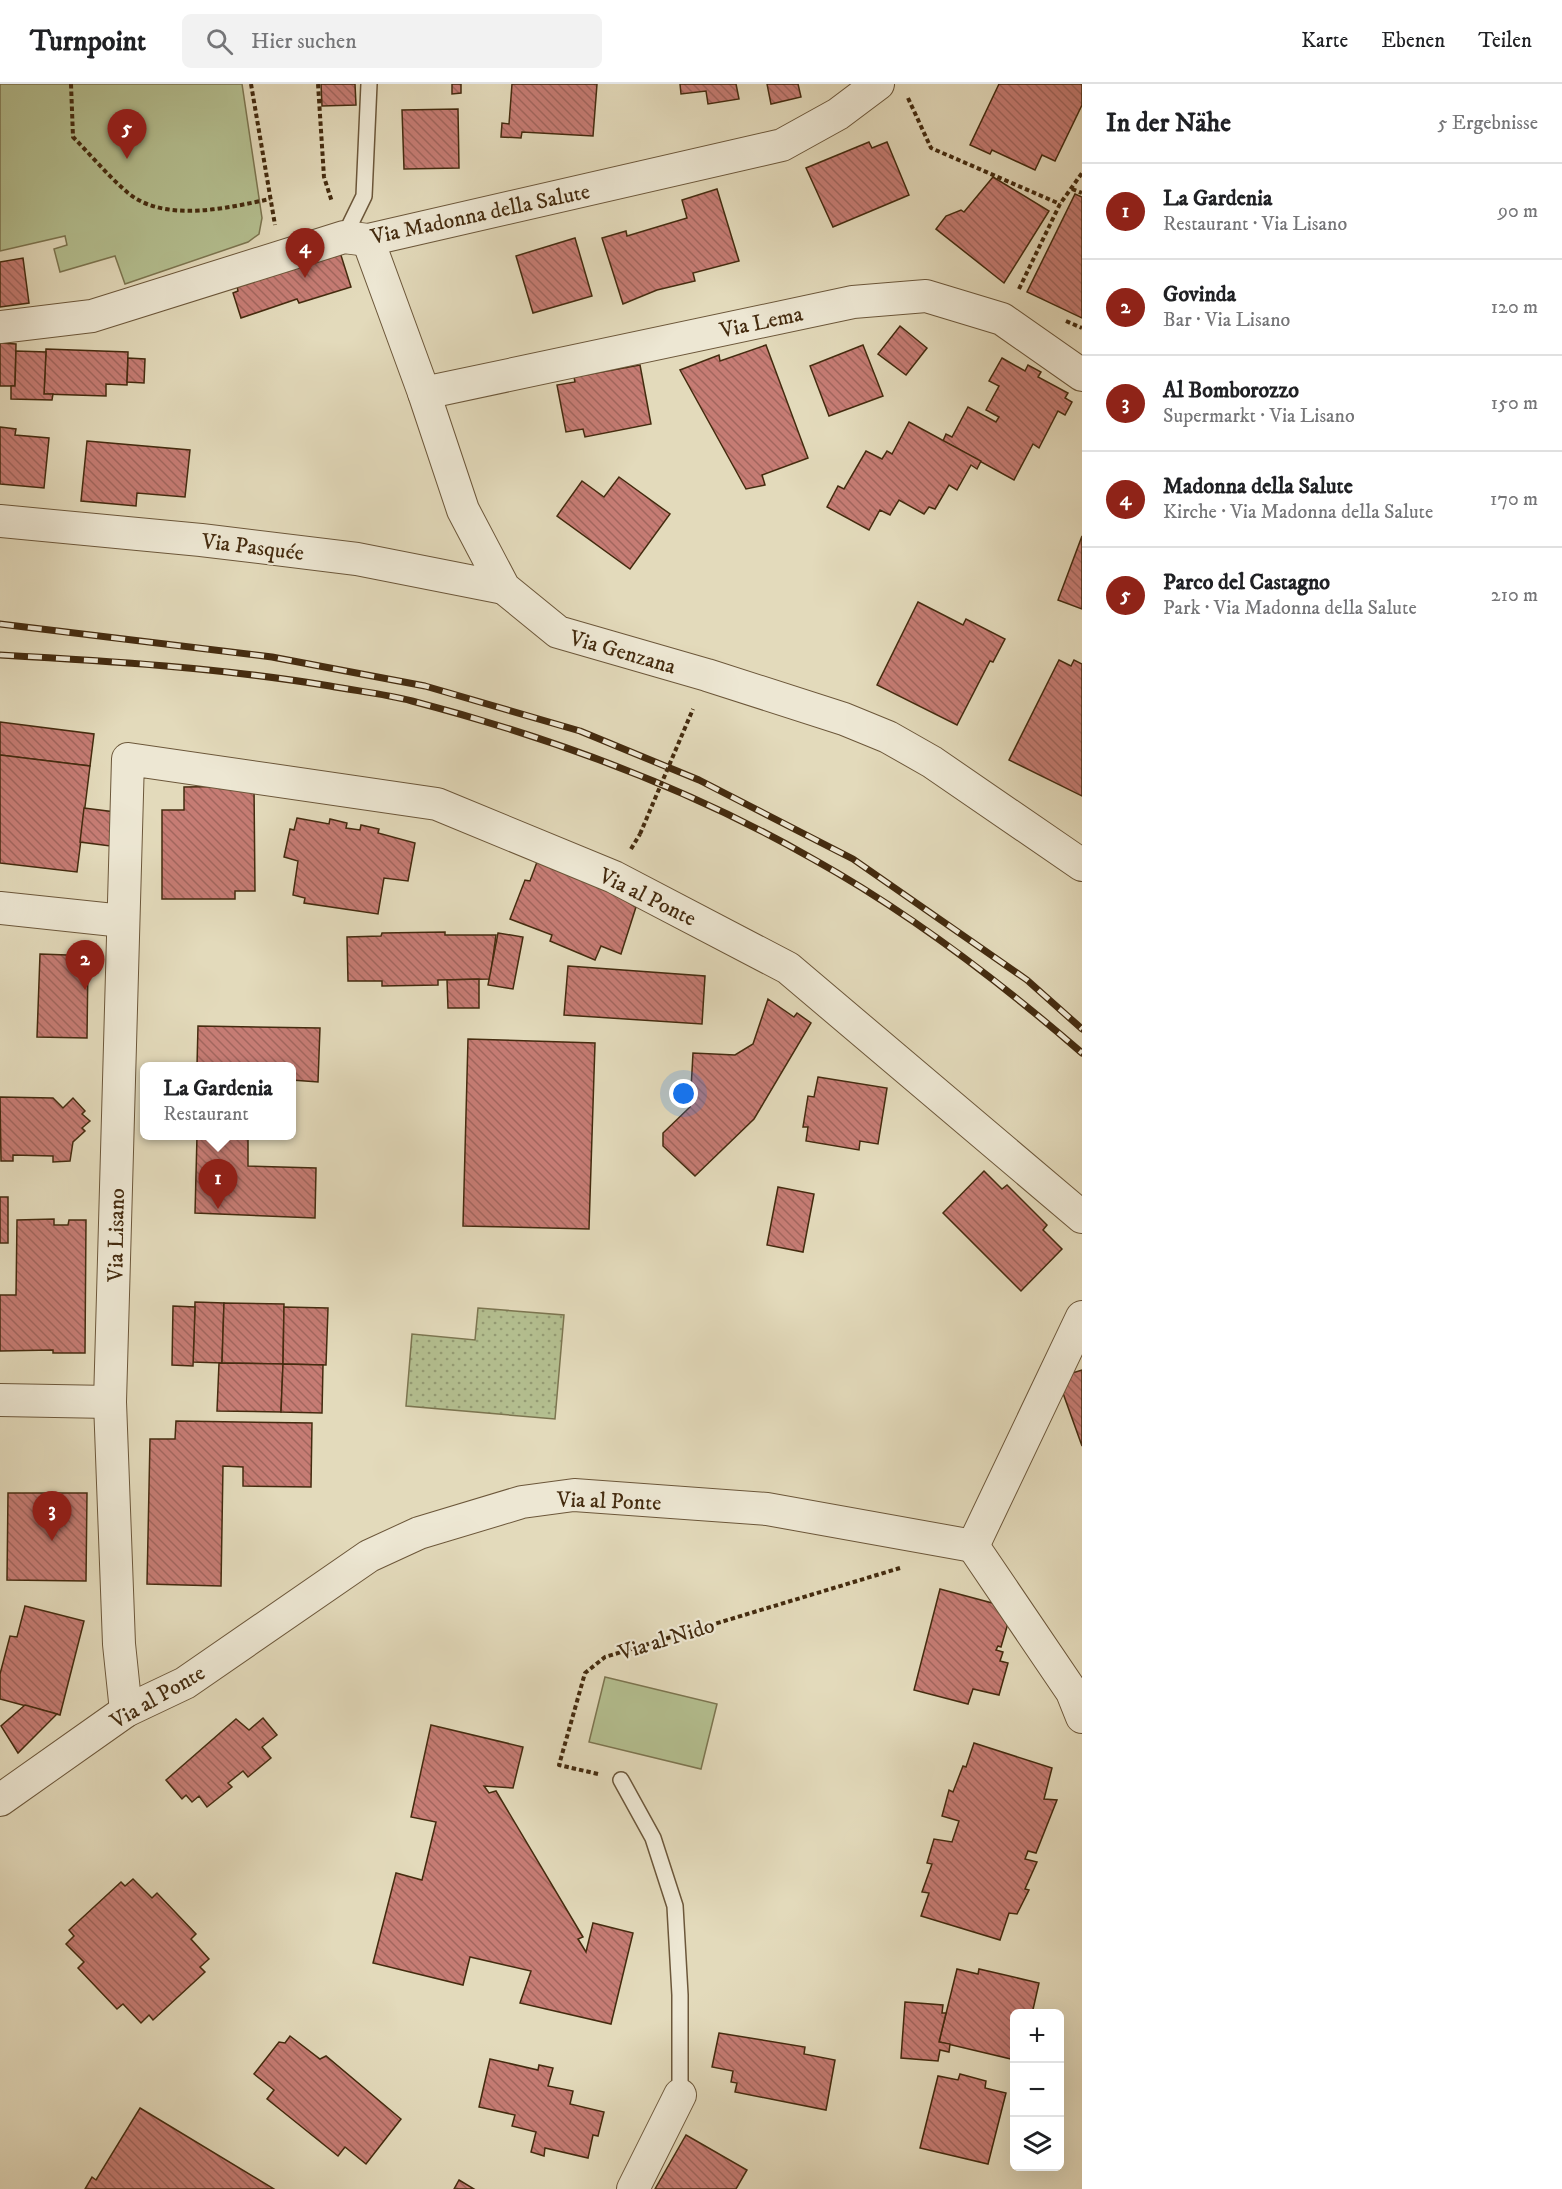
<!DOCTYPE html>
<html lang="de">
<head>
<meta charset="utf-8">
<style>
	:root { --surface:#fff; --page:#f2f2f2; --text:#202124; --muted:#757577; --line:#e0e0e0; --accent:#8f2418 }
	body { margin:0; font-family:"IM FELL DW Pica",serif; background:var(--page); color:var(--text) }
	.controls { position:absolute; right:18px; bottom:18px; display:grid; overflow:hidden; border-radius:9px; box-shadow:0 6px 24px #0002 }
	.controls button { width:54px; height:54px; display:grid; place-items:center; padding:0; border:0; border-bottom:2px solid var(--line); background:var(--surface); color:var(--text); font:30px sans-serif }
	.you { position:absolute; left:684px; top:1010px; width:21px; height:21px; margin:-15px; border:4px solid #fff; border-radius:50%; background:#1a73e8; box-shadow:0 0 0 9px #1a73e833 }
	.badge { display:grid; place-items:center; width:39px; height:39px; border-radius:50%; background:var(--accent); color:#fff; font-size:20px; font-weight:700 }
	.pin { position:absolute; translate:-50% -50px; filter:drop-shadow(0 2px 3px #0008) }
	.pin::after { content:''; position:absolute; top:32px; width:21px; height:18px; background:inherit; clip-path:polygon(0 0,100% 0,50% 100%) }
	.popup { position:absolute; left:140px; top:978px; width:156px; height:78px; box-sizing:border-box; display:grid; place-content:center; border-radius:9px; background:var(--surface); filter:drop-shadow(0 2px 4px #0005); font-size:20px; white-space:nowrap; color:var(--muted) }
	.popup b { font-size:22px; color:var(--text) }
	.popup::after { content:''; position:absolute; left:50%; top:100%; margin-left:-12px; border:12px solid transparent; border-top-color:var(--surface) }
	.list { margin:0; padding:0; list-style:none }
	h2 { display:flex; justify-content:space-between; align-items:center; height:78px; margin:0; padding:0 24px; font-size:26px }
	h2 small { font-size:20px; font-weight:400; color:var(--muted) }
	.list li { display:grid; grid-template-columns:39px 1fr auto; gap:18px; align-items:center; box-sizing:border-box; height:96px; padding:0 24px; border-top:2px solid var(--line) }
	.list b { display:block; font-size:22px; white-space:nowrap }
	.list p { margin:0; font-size:20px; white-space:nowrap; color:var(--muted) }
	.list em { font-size:20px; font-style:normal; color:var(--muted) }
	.icon { flex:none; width:33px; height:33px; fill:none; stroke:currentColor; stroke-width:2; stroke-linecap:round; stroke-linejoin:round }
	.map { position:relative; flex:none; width:1082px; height:2105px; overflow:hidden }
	header { display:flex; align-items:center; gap:36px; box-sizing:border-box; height:84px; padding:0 30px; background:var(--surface); border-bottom:2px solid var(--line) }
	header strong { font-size:28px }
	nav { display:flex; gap:33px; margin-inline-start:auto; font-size:21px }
	.search { width:420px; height:54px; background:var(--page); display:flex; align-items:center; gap:15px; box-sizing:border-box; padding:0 21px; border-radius:9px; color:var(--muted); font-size:22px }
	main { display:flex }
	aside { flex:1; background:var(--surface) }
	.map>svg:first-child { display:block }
</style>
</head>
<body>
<header>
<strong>Turnpoint</strong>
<div class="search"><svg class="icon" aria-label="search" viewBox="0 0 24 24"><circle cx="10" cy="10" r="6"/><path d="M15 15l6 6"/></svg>Hier suchen</div>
<nav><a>Karte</a><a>Ebenen</a><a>Teilen</a></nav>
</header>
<main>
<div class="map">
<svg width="1082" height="2105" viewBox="0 0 1082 2105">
	<defs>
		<pattern id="grass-dots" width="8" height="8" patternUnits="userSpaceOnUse" patternTransform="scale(1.5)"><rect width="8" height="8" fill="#b4bf90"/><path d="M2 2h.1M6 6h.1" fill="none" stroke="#949b74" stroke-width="1.8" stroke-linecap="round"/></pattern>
		<pattern id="building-back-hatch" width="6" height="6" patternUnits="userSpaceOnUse" patternTransform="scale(1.5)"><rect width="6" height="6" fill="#c67c74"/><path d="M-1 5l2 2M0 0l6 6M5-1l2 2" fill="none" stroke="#a2665e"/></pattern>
	</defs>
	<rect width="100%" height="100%" fill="#e3dabb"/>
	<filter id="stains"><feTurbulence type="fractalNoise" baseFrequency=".00333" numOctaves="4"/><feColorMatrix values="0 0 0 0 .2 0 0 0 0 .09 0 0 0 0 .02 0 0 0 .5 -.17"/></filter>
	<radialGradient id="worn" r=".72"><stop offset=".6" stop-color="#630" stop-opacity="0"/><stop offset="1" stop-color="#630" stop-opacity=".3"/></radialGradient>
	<polygon fill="url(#grass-dots)" stroke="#7c7550" stroke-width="1.5" points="478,1224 564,1231 555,1335 406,1322 412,1250 475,1256"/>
	<g fill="#b4bf90" stroke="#7c7550" stroke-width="1.5">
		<polygon points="0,0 242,0 262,134 259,150 248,158 125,200 115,172 60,188 54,165 67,161 65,152 0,167"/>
		<polygon points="605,1593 717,1620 701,1685 589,1658"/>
	</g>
	<g fill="url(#building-back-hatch)" stroke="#442b0f" stroke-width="1.5">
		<polygon points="321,0 355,0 356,21 322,22"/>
		<polygon points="452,0 461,0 461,9 452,10"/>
		<polygon points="512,0 597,0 593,52 522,48 521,54 501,53 502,39 509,40"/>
		<polygon points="680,0 736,0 739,15 708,20 706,7 681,10"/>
		<polygon points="767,0 798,0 801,13 771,20"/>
		<polygon points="999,0 1082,0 1082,21 1055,77 1042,71 1035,86 992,66 990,70 970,61"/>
		<polygon points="458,25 459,84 404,85 402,26"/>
		<polygon points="869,58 872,64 887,58 909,111 833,143 806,84"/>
		<polygon points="993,93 1049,127 1004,199 936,145 946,132 961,126 964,128"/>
		<polygon points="717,105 739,177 693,189 695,197 657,206 623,220 602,154 626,147 627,152 687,134 682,116"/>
		<polygon points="1075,110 1082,113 1082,234 1027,208"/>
		<polygon points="575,154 592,212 533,229 516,172"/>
		<polygon points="339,165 351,203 299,219 297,215 241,234 233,209 238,207 237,202"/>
		<polygon points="23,174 29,219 0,223 0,178"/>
		<polygon points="900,242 927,264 906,291 878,270"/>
		<polygon points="0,259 16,260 15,302 0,302"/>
		<polygon points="766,261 808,374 762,391 765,401 746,405 680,286 719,271 720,277"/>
		<polygon points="863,261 883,312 829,332 810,282"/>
		<polygon points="46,265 128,268 127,301 106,300 106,312 44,310"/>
		<polygon points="16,267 46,268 44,310 53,310 52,316 11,315 11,302 15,302"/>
		<polygon points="128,274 145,275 144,299 127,298"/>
		<polygon points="1002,274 1025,287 1028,281 1041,288 1038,293 1068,309 1065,314 1072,318 1065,331 1058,327 1039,364 1033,360 1014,396 943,357 946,350 952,353 968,323 996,338 999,333 986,326 999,302 989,297"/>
		<polygon points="640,281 651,340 585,353 583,345 566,348 557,301 575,298 574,293"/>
		<polygon points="909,338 981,377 977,385 971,381 957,406 949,401 935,425 929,423 924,430 899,416 890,431 880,426 869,446 827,423 838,402 844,405 866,367 882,375 887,367 892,370"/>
		<polygon points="0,343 16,345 15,351 49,354 44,404 0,400"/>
		<polygon points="87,357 190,366 185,413 137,409 136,422 81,417"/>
		<polygon points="619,393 670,430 630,485 557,432 582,397 604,413"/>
		<polygon points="1082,452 1082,525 1058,516"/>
		<polygon points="918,518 963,541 966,535 1005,555 993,578 990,577 957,641 877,601"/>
		<polygon points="1059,576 1071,582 1074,576 1082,580 1082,712 1009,676"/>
		<polygon points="0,638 94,650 90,682 0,671"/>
		<polygon points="0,671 90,682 77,788 0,779"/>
		<polygon points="254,702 255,807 235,807 235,815 162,815 162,726 184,726 184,703"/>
		<polygon points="84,724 123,729 118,763 80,758"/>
		<polygon points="297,734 329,740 330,735 347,739 346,744 360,746 361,741 379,745 378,749 415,759 408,797 384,794 378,830 304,819 305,814 293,811 298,777 284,773 290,745 294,746"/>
		<polygon points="537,778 611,808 636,823 621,870 601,862 595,876 550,857 552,851 510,835 525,796 530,797"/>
		<polygon points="445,848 445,851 496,851 490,895 438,896 438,901 382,902 382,897 348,897 347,853 381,852 382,849"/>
		<polygon points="498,849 523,853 513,905 488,901"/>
		<polygon points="40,870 67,871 67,876 88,876 87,954 37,953"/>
		<polygon points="568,882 705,892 702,940 564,931"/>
		<polygon points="479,895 479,924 448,924 447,896"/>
		<polygon points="768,915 794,933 797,929 811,939 754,1035 695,1092 663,1062 663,1049 690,1023 693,969 735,971 753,960"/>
		<polygon points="198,942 320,944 318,998 292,996 292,982 197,982"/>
		<polygon points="468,955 595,959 589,1145 463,1142"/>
		<polygon points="818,993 887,1004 878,1060 860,1057 859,1066 806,1057 808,1043 803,1043 808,1012 814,1013"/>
		<polygon points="0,1013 53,1014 63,1024 73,1014 85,1027 82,1030 90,1037 82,1044 85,1047 73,1058 70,1077 53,1078 53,1072 13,1071 13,1077 1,1077"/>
		<polygon points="197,1052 248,1052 248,1082 316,1084 315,1134 195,1129"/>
		<polygon points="984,1087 1002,1105 1007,1101 1047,1141 1043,1146 1062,1165 1021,1207 943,1129"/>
		<polygon points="778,1103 814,1110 803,1168 767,1161"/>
		<rect x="0" y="1113" width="8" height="46"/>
		<polygon points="54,1135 54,1141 68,1141 69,1136 86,1136 85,1269 53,1269 53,1266 0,1267 0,1211 16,1211 17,1136"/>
		<polygon points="195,1218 224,1219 222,1279 193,1278"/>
		<polygon points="224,1219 284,1220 283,1280 222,1279"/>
		<polygon points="173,1222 195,1223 193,1282 172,1281"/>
		<polygon points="284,1223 328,1224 326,1281 283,1280"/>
		<polygon points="219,1279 283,1280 281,1328 217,1327"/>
		<polygon points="283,1280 323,1281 322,1329 281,1328"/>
		<polygon points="1082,1286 1082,1362 1059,1298 1063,1292"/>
		<polygon points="176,1337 312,1339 311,1403 243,1402 243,1383 223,1382 221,1502 147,1500 150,1355 175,1355"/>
		<polygon points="8,1409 87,1409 86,1497 7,1496"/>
		<polygon points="940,1505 1007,1523 1011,1529 1001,1563 998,1562 996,1566 1003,1568 1000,1577 1008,1579 999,1611 973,1605 968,1620 914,1606"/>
		<polygon points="25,1522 84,1537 60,1631 0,1615 0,1590 10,1552 17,1553"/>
		<polygon points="25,1621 57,1630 18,1669 1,1642"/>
		<polygon points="263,1634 277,1651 262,1663 271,1674 248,1693 243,1687 228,1699 232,1703 207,1723 199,1712 192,1718 186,1711 182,1715 166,1696 236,1635 249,1646"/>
		<polygon points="431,1641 523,1663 513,1704 484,1702 489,1709 496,1707 583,1853 578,1855 586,1868 593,1839 633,1849 611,1940 520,1919 531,1887 470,1873 463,1901 373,1879 396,1789 422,1796 436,1738 411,1733"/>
		<polygon points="974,1659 1052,1684 1044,1715 1057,1716 1036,1769 1028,1767 1025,1775 1037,1778 1025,1805 1029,1806 1017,1830 1009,1829 1000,1856 921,1832 929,1809 922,1808 932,1780 927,1779 934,1755 952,1758 959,1737 942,1732 949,1706 953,1708 963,1682 966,1683"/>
		<polygon points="133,1795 152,1814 157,1809 196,1850 191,1855 209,1875 200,1883 205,1888 153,1936 149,1931 141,1939 123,1920 117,1925 78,1884 84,1878 66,1860 74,1852 69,1846 121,1798 125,1802"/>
		<polygon points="957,1885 978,1890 979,1885 1039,1899 1032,1930 1014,1930 1014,1959 1011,1975 939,1958"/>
		<polygon points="905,1918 943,1921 942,1929 946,1929 939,1958 950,1960 949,1968 940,1966 938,1977 901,1974"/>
		<polygon points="719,1949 805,1963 804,1970 835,1976 826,2026 735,2008 737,1999 731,1998 733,1987 712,1983"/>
		<polygon points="290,1952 320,1975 326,1972 401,2035 366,2080 345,2063 338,2072 267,2015 274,2006 254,1990 279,1958 285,1959"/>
		<polygon points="490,1975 538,1986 539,1981 553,1984 548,2002 573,2007 570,2020 604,2028 598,2052 593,2051 588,2074 545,2064 544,2072 531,2068 536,2048 512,2042 515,2031 479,2023"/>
		<polygon points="960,1990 986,1997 985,2004 1006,2009 988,2080 920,2064 938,1992 958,1996"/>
		<polygon points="140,2024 274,2105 85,2105 92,2093 96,2096"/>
		<polygon points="686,2051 747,2086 736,2105 655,2105"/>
		<polygon points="459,2096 474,2105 454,2105"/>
	</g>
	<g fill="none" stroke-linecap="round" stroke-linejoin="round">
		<defs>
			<g id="service">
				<polyline points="344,153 364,112 369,0"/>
				<polyline points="621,1696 653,1754 675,1822 680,1911 680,2011"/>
			</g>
			<g id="minor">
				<polyline points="368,156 424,309 463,426 504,504 558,548 707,591 844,635 888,653 932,678 1082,781"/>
				<polyline points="0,243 92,232 344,153 368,156 782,61 838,30 878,0"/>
				<polyline points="424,309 853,218 926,212 1002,235 1082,291"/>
				<polyline points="0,437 201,456 357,475 504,504"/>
				<polyline points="0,824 123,837"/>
				<polyline points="0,1316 110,1318"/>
				<polyline points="973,1462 1072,1608 1082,1633"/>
				<polyline points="126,1627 119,1560 110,1318 128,675 437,720 614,793 788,884 1082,1133"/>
				<polyline points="0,1716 126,1627 185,1599 369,1472 419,1449 522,1418 574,1411 767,1425 973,1462 1082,1233"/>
				<polyline points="633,2105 680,2011"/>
			</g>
		</defs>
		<use href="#service" stroke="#6c573a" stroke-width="18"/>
		<use href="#minor" stroke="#6c573a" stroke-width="34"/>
		<g stroke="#442b0f" stroke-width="4" stroke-dasharray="4.5 3" stroke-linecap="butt">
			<path d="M71 0 73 53C91 71 108 92 128 109 165 139 227 124 270 115"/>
			<polyline points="251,0 275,141"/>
			<polyline points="318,0 324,93 332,118"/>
			<polyline points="908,14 931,64 1060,120"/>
			<polyline points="1072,105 1082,109"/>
			<polyline points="1019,205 1060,120 1082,89"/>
			<polyline points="1066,237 1082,244"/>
			<polyline points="631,765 640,750"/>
			<polyline points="598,1690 559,1681 585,1589 605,1573 900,1484"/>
		</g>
		<use href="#service" stroke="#ede7d3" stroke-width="15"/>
		<use href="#minor" stroke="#ede7d3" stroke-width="32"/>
		<defs>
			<g id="rail">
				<polyline points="0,540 272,573 425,602 580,647 699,696 853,775 1027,896 1082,945"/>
				<path d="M0 571C111 577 221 584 330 602 357 607 385 610 412 617 550 653 689 704 813 775 910 829 999 897 1082 969"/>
			</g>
		</defs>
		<use href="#rail" stroke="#442b0f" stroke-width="7"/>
		<use href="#rail" stroke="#ede7d3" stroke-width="4.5" stroke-dasharray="14" stroke-linecap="butt"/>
		<polyline stroke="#442b0f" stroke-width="4" stroke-dasharray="4.5 3" stroke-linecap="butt" points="640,750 693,625"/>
	</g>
	<g text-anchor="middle" stroke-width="4.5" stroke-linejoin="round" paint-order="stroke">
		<g font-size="22" fill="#442b0f" stroke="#ede7d3">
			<text transform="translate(480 129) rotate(-12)" y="8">Via Madonna della Salute</text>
			<text transform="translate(761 237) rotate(-12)" y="8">Via Lema</text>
			<text transform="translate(253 462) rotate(7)" y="8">Via Pasquée</text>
			<text transform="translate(623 567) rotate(16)" y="8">Via Genzana</text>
			<text transform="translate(648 812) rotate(26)" y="8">Via al Ponte</text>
			<text transform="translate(115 1151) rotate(-89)" y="8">Via Lisano</text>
			<text transform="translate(609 1416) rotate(2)" y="8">Via al Ponte</text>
			<text transform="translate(666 1554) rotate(-17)" y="8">Via al Nido</text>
			<text transform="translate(157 1612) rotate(-30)" y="8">Via al Ponte</text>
		</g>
	</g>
	<rect width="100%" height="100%" filter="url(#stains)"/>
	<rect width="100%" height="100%" fill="url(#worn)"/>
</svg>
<div class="controls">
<button>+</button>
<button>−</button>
<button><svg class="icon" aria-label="layers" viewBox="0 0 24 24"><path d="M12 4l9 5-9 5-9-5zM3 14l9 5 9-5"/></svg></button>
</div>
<div class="you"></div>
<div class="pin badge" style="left:218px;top:1125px">1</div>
<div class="popup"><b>La Gardenia</b>Restaurant</div>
<div class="pin badge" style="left:85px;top:906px">2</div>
<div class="pin badge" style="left:52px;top:1457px">3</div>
<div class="pin badge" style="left:305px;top:194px">4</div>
<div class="pin badge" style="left:127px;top:75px">5</div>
</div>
<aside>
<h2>In der Nähe<small>5 Ergebnisse</small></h2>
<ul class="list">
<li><span class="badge">1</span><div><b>La Gardenia</b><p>Restaurant · Via Lisano</p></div><em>90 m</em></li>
<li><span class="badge">2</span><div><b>Govinda</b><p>Bar · Via Lisano</p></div><em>120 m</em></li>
<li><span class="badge">3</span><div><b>Al Bomborozzo</b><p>Supermarkt · Via Lisano</p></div><em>150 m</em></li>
<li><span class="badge">4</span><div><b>Madonna della Salute</b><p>Kirche · Via Madonna della Salute</p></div><em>170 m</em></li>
<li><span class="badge">5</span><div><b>Parco del Castagno</b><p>Park · Via Madonna della Salute</p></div><em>210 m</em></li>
</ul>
</aside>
</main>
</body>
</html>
